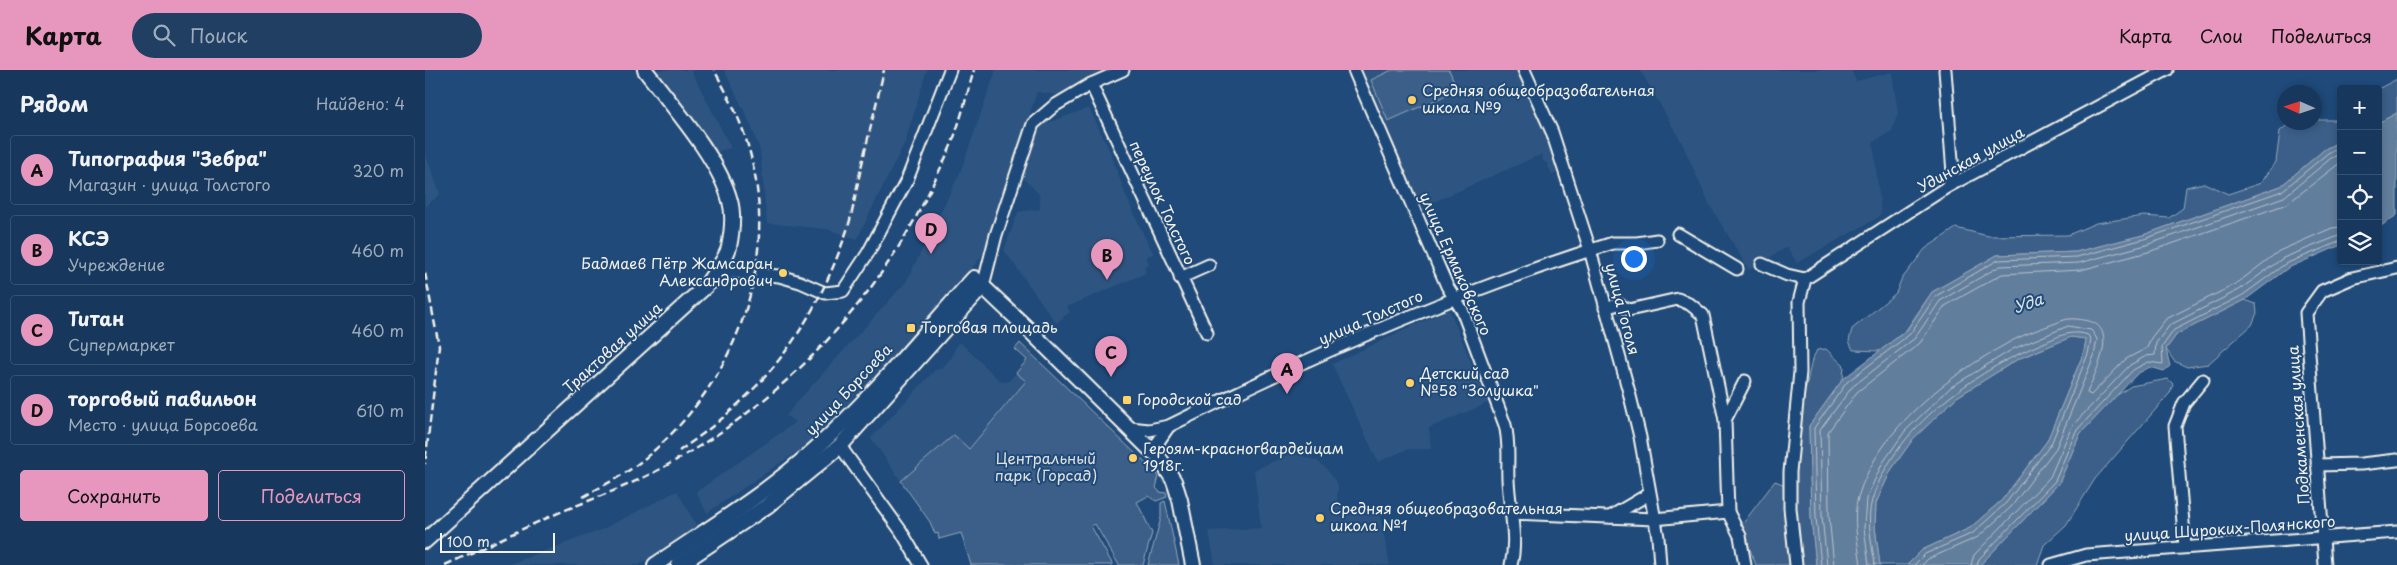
<!DOCTYPE html>
<html lang="ru">
<head>
<meta charset="utf-8">
<style>
	:root { --surface:#17385c; --page:#203f62; --text:#f1f3f6; --muted:#9eacbb; --line:#365272; --accent:#e797bd }
	body { margin:0; font-family:"Playpen Sans",sans-serif; background:var(--page); color:var(--text) }
	.controls { position:absolute; right:15px; top:15px; display:grid; overflow:hidden; border-radius:5px; box-shadow:0 2px 8px #0003 }
	.controls button { width:45px; height:45px; display:grid; place-items:center; padding:0; border:0; border-bottom:1px solid var(--line); background:var(--surface); color:var(--text); font:25px sans-serif }
	.compass { position:absolute; left:1852px; top:15px; width:45px; height:45px; border-radius:50%; background:var(--surface); box-shadow:0 2px 8px #0003; rotate:273deg }
	.scale { position:absolute; left:15px; bottom:12px; width:115px; box-sizing:border-box; padding-left:5px; border:2px solid #f4f1e8; border-top:0; font-size:14px; line-height:18px; white-space:nowrap; color:#f4f1e8; -webkit-text-stroke:4px #1f4a7a; paint-order:stroke }
	.you { position:absolute; left:1208px; top:188px; width:18px; height:18px; margin:-12px; border:4px solid #fff; border-radius:50%; background:#1a73e8; box-shadow:0 0 0 8px #1a73e833 }
	.badge { display:grid; place-items:center; width:32px; height:32px; border-radius:50%; background:var(--accent); color:#111; font-size:16px; font-weight:700 }
	.pin { position:absolute; translate:-50% -41px; filter:drop-shadow(0 1px 2px #0008) }
	.pin::after { content:''; position:absolute; top:26px; width:18px; height:15px; background:inherit; clip-path:polygon(0 0,100% 0,50% 100%) }
	.list { margin:0; padding:0; list-style:none }
	h2 { display:flex; justify-content:space-between; align-items:center; height:65px; margin:0; padding:0 20px; font-size:21px }
	h2 small { font-size:16px; font-weight:400; color:var(--muted) }
	.list li { display:grid; grid-template-columns:32px 1fr auto; gap:15px; align-items:center; box-sizing:border-box; height:70px; margin:0 10px 10px; padding:0 10px; border:1px solid var(--line); border-radius:5px }
	.list b { display:block; font-size:19px; white-space:nowrap }
	.list p { margin:0; font-size:16px; white-space:nowrap; color:var(--muted) }
	.list em { font-size:16px; font-style:normal; color:var(--muted) }
	.actions { display:flex; gap:10px; padding:15px 20px }
	.actions a { flex:1; padding:11px 0; border:1px solid var(--accent); border-radius:5px; text-align:center; font-size:18px; color:var(--accent) }
	.actions .main { background:var(--accent); color:#111 }
	.icon { flex:none; width:28px; height:28px; fill:none; stroke:currentColor; stroke-width:2; stroke-linecap:round; stroke-linejoin:round }
	.map { position:relative; flex:none; width:1972px; height:495px; overflow:hidden }
	header { display:flex; align-items:center; gap:30px; box-sizing:border-box; height:70px; padding:0 25px; background:var(--accent); color:#111 }
	header strong { font-size:24px }
	nav { display:flex; gap:28px; margin-inline-start:auto; font-size:18px }
	.search { width:350px; height:45px; background:var(--page); display:flex; align-items:center; gap:12px; box-sizing:border-box; padding:0 18px; border-radius:28px; color:var(--muted); font-size:19px }
	main { display:flex }
	aside { flex:1; background:var(--surface) }
	.map>svg:first-child { display:block }
</style>
</head>
<body>
<header>
<strong>Карта</strong>
<div class="search"><svg class="icon" aria-label="search" viewBox="0 0 24 24"><circle cx="10" cy="10" r="6"/><path d="M15 15l6 6"/></svg>Поиск</div>
<nav><a>Карта</a><a>Слои</a><a>Поделиться</a></nav>
</header>
<main>
<aside>
<h2>Рядом<small>Найдено: 4</small></h2>
<ul class="list">
<li><span class="badge">A</span><div><b>Типография &quot;Зебра&quot;</b><p>Магазин · улица Толстого</p></div><em>320 m</em></li>
<li><span class="badge">B</span><div><b>КСЭ</b><p>Учреждение</p></div><em>460 m</em></li>
<li><span class="badge">C</span><div><b>Титан</b><p>Супермаркет</p></div><em>460 m</em></li>
<li><span class="badge">D</span><div><b>торговый павильон</b><p>Место · улица Борсоева</p></div><em>610 m</em></li>
</ul>
<div class="actions"><a class="main">Сохранить</a><a>Поделиться</a></div>
</aside>
<div class="map">
<svg width="1972" height="495" viewBox="0 0 1972 495">
	<rect width="100%" height="100%" fill="#1f4a7a"/>
	<filter id="ink" filterUnits="userSpaceOnUse"><feTurbulence type="fractalNoise" baseFrequency=".02" numOctaves="2"/><feDisplacementMap in="SourceGraphic" scale="10" xChannelSelector="R" yChannelSelector="G"/><feConvolveMatrix kernelMatrix="1 2 1 2 8 2 1 2 1" color-interpolation-filters="sRGB"/></filter>
	<g filter="url(#ink)">
		<g fill="#2d5581">
			<polygon points="231,0 266,0 306,78 290,82 279,62"/>
			<polygon points="299,0 502,0 480,72 432,169 401,159 342,153 335,80 325,53"/>
			<polygon points="571,0 685,0 632,25 612,22 557,186 516,235 397,360 399,363 282,443 271,422 371,352 361,346 370,334 481,212 535,103"/>
			<polygon points="938,0 1092,0 1122,65 1135,102 1127,105 1122,93 1118,91 1117,84 1002,135 990,129"/>
			<polygon points="1215,0 1426,0 1431,11 1467,2 1473,43 1467,61 1448,72 1456,143 1452,148 1372,193 1362,177 1324,200 1284,134 1256,71"/>
			<polygon points="664,38 685,81 701,126 724,176 729,183 721,187 724,194 719,197 721,203 642,237 645,242 631,253 579,180 593,142 615,139 614,124 596,106 608,58"/>
			<polygon points="0,83 15,124 0,137"/>
			<polygon points="1024,239 1063,333 1004,358 1006,379 983,379 953,392 907,294"/>
			<polygon points="535,272 574,310 579,312 584,311 591,303 601,310 543,379 529,365 476,411 446,368 510,300 517,298 527,287 530,278"/>
			<polygon points="867,383 892,391 901,398 913,415 912,434 953,437 965,495 790,495 784,461 836,458 829,400"/>
			<polygon points="252,421 272,456 214,495 82,495 176,460"/>
		</g>
		<g fill="#3a5f88" stroke="#97a8b8">
			<polygon points="967,0 1024,0 1033,20 963,51 946,10"/>
			<polygon points="1972,9 1972,43 1953,53 1953,19"/>
			<polygon points="1890,50 1913,50 1916,56 1916,71 1900,79 1856,116 1718,165 1651,182 1572,185 1507,222 1481,260 1455,281 1428,280 1424,271 1427,259 1471,223 1476,210 1500,179 1531,158 1563,166 1643,165 1671,153 1719,146 1744,148 1758,138 1761,117 1779,113 1803,124 1836,113 1851,92 1855,61 1865,53 1890,52"/>
			<polygon points="1820,230 1831,234 1832,243 1827,255 1783,294 1762,297 1749,291 1741,279 1752,264"/>
			<polygon points="1646,267 1661,269 1659,282 1622,371 1577,430 1545,458 1497,480 1482,495 1455,495 1450,457 1451,433 1466,400 1488,369 1532,327 1593,289"/>
			<polygon points="595,273 734,406 731,418 735,422 741,423 742,427 731,431 723,426 712,432 727,463 718,495 694,495 670,454 666,456 688,495 546,495 536,463 514,469 513,463 510,464 505,452 476,411 529,365 544,379 601,311 591,303 602,290 590,279"/>
			<polygon points="1401,279 1419,296 1418,309 1384,356 1386,447 1391,495 1378,495 1370,433 1374,349 1387,290 1392,280"/>
			<polygon points="1743,309 1748,314 1745,323 1670,409 1641,455 1619,475 1612,495 1555,495 1634,413 1655,364 1691,326 1706,316"/>
			<polygon points="1350,411 1358,414 1367,495 1331,495 1316,456"/>
			<polygon points="740,431 754,495 723,495 736,448 736,433"/>
		</g>
		<g fill="#627e9d" stroke="#9cacbb">
			<polygon points="1972,43 1972,145 1953,158 1953,53"/>
			<polygon points="1916,71 1916,175 1863,198 1820,230 1752,264 1741,279 1745,296 1739,301 1725,297 1712,304 1655,364 1634,413 1555,495 1482,495 1497,480 1545,458 1577,430 1622,371 1659,282 1661,269 1646,267 1593,289 1532,327 1488,369 1466,400 1451,433 1450,457 1455,495 1391,495 1386,447 1384,356 1418,309 1482,260 1507,222 1572,185 1651,182 1718,165 1856,116 1900,79"/>
		</g>
		<g fill="none" stroke-linecap="round" stroke-linejoin="round">
			<g stroke="#bac3ca" stroke-width="1">
				<polyline points="1396,495 1391,447 1389,358 1422,312 1485,264 1511,226 1573,190 1652,187 1719,169 1857,121 1903,83 1916,77"/>
				<polyline points="1402,495 1397,446 1395,360 1427,317 1490,268 1515,231 1575,196 1654,193 1721,175 1859,127 1906,88 1916,84"/>
				<polyline points="1409,495 1404,446 1403,362 1432,322 1495,273 1520,236 1577,204 1656,200 1723,182 1862,134 1916,92"/>
				<path d="M1436 495C1433 473 1427 449 1433 427 1454 358 1523 306 1583 273 1601 263 1621 257 1639 250 1646 248 1652 249 1659 250 1697 255 1670 302 1662 323L1666 325 1701 289 1722 278 1726 268 1741 249 1811 214 1854 181 1907 158 1916 157"/>
				<polyline points="1444,495 1439,458 1441,429 1457,394 1480,361 1526,317 1588,279 1643,256 1666,260 1672,269 1669,286 1631,378 1586,437 1553,467 1503,489 1497,495"/>
				<path d="M1450 495C1447 475 1441 450 1447 430 1469 358 1550 301 1616 274 1632 267 1646 259 1663 265L1666 270 1663 284 1626 374 1581 433 1548 463 1500 484 1489 495"/>
				<polyline points="1546,495 1549,485 1625,407 1647,356 1705,295 1721,286 1730,285 1731,273 1745,255 1814,220 1858,188 1916,165"/>
				<polyline points="1552,495 1554,489 1630,411 1651,361 1708,300 1723,292 1738,294 1737,277 1749,260 1818,225 1860,194 1916,171"/>
			</g>
			<defs>
				<g id="minor">
					<path d="M929 0 1022 216 1037 240 1080 355C1085 373 1082 391 1083 409 1084 438 1093 467 1086 495"/>
					<polyline points="1099,0 1127,62 1165,180 1204,322 1215,367 1233,467 1235,495"/>
					<polyline points="1520,0 1528,103 1522,117"/>
					<polyline points="666,14 782,263"/>
					<polyline points="1253,164 1312,199"/>
					<polyline points="1337,194 1362,205 1380,209"/>
					<polyline points="755,208 784,195"/>
					<polyline points="281,216 306,202 354,206 375,212 400,223 418,221 443,183 482,110 525,0"/>
					<polyline points="558,216 571,165 608,54 629,36 666,14 698,0"/>
					<polyline points="1180,238 1193,234 1204,240 1253,229 1266,235 1278,245 1300,350 1303,442 1315,466 1320,495"/>
					<polyline points="1300,350 1320,311"/>
					<path d="M705 358 724 360 744 356C887 285 1036 220 1188 173H1212L1232 170"/>
					<polyline points="415,376 476,461 496,495"/>
					<polyline points="735,389 733,372 744,356"/>
					<polyline points="1892,395 1936,394 1972,390"/>
					<polyline points="1086,443 1229,449 1303,442"/>
					<polyline points="1185,447 1224,424"/>
					<polyline points="1760,477 1750,356 1759,333 1778,310"/>
					<polyline points="1371,495 1365,438 1365,402 1375,302 1374,232 1380,209 1522,117 1742,0"/>
					<polyline points="1626,495 1661,485 1972,462"/>
					<polyline points="1900,495 1881,243 1897,221 1927,208 1972,198"/>
				</g>
				<g id="major">
					<path d="M0 471 281 216C288 204 301 190 304 177 307 162 309 145 305 131 294 88 247 36 220 0"/>
					<path d="M230 495C284 458 341 424 389 380 447 328 497 266 549 208L605 261 735 389 749 411 755 430 768 495"/>
					<polyline points="254,495 342,436 415,376 558,216"/>
				</g>
			</defs>
			<use href="#minor" stroke="#f4f1e8" stroke-width="15"/>
			<use href="#major" stroke="#f4f1e8" stroke-width="18"/>
			<use href="#minor" stroke="#1f4a7a" stroke-width="11"/>
			<use href="#major" stroke="#1f4a7a" stroke-width="14"/>
			<g stroke="#f4f1e8" stroke-width="2.5" stroke-dasharray="8 4" stroke-linecap="butt">
				<polyline points="0,203 14,276 0,394"/>
				<path d="M254 381C337 324 386 262 420 166 427 147 430 127 434 107 442 71 451 36 459 0"/>
				<path d="M158 427C175 417 194 408 210 396 303 326 354 206 327 91 320 59 305 28 289 0"/>
				<path d="M20 495C60 477 98 458 138 441 175 426 212 413 246 393 360 329 449 235 506 118 513 103 521 88 527 73 536 49 542 24 549 0"/>
			</g>
		</g>
	</g>
	<g fill="#ffd166" stroke="#1f4a7a" stroke-width="2">
		<circle cx="987" cy="30" r="5"/>
		<circle cx="358" cy="203" r="5"/>
		<rect x="481" y="253" width="10" height="10" rx="2.5"/>
		<circle cx="985" cy="313" r="5"/>
		<rect x="697" y="325" width="10" height="10" rx="2.5"/>
		<circle cx="708" cy="388" r="5"/>
		<circle cx="895" cy="448" r="5"/>
	</g>
	<g text-anchor="middle" stroke-width="4" stroke-linejoin="round" paint-order="stroke">
		<g font-size="15" fill="#f4f1e8" stroke="#1f4a7a" text-anchor="start">
			<text x="997" y="26">Средняя общеобразовательная<tspan x="997" dy="17">школа №9</tspan></text>
			<text x="348" y="199" text-anchor="end">Бадмаев Пётр Жамсаран<tspan x="348" dy="17">Александрович</tspan></text>
			<text x="496" y="263">Торговая площадь</text>
			<text x="995" y="309">Детский сад<tspan x="995" dy="17">№58 "Золушка"</tspan></text>
			<text x="712" y="335">Городской сад</text>
			<text x="718" y="384">Героям-красногвардейцам<tspan x="718" dy="17">1918г.</tspan></text>
			<text x="905" y="444">Средняя общеобразовательная<tspan x="905" dy="17">школа №1</tspan></text>
		</g>
		<g font-size="15" fill="#f4f1e8" stroke="#1f4a7a">
			<text transform="translate(1546 90) rotate(-29)" y="5">Удинская улица</text>
			<text transform="translate(737 133) rotate(65)" y="5">переулок Толстого</text>
			<text transform="translate(1030 194) rotate(66)" y="5">улица Ермаковского</text>
			<text transform="translate(1197 239) rotate(75)" y="5">улица Гоголя</text>
			<text transform="translate(946 248) rotate(-24)" y="5">улица Толстого</text>
			<text transform="translate(188 278) rotate(-42)" y="5">Трактовая улица</text>
			<text transform="translate(424 320) rotate(-47)" y="5">улица Борсоева</text>
			<text transform="translate(1874 355) rotate(-94)" y="5">Подкаменская улица</text>
			<text transform="translate(1805 459) rotate(-4)" y="5">улица Широких-Полянского</text>
		</g>
		<g font-size="15" fill="#e1e2de" stroke="#1f4a7a">
			<text x="621" y="394">Центральный<tspan x="621" dy="17">парк (Горсад)</tspan></text>
		</g>
		<g font-size="16" font-style="italic" fill="#dee0dd" stroke="#1f4a7a">
			<text transform="translate(1603 233) rotate(-19)" y="6">Уда</text>
		</g>
	</g>
</svg>
<div class="controls">
<button>+</button>
<button>−</button>
<button><svg class="icon" aria-label="locate" viewBox="0 0 24 24"><circle cx="12" cy="12" r="6"/><path d="M12 2v4M12 18v4M2 12h4M18 12h4"/></svg></button>
<button><svg class="icon" aria-label="layers" viewBox="0 0 24 24"><path d="M12 4l9 5-9 5-9-5zM3 14l9 5 9-5"/></svg></button>
</div>
<svg class="compass" viewBox="-18 -18 36 36"><path d="M0-13l5 13h-10z" fill="#e53935"/><path d="M0 13l5-13h-10z" fill="#9eacbb"/></svg>
<div class="scale">100 m</div>
<div class="you"></div>
<div class="pin badge" style="left:862px;top:324px">A</div>
<div class="pin badge" style="left:682px;top:210px">B</div>
<div class="pin badge" style="left:686px;top:307px">C</div>
<div class="pin badge" style="left:506px;top:184px">D</div>
</div>
</main>
</body>
</html>
